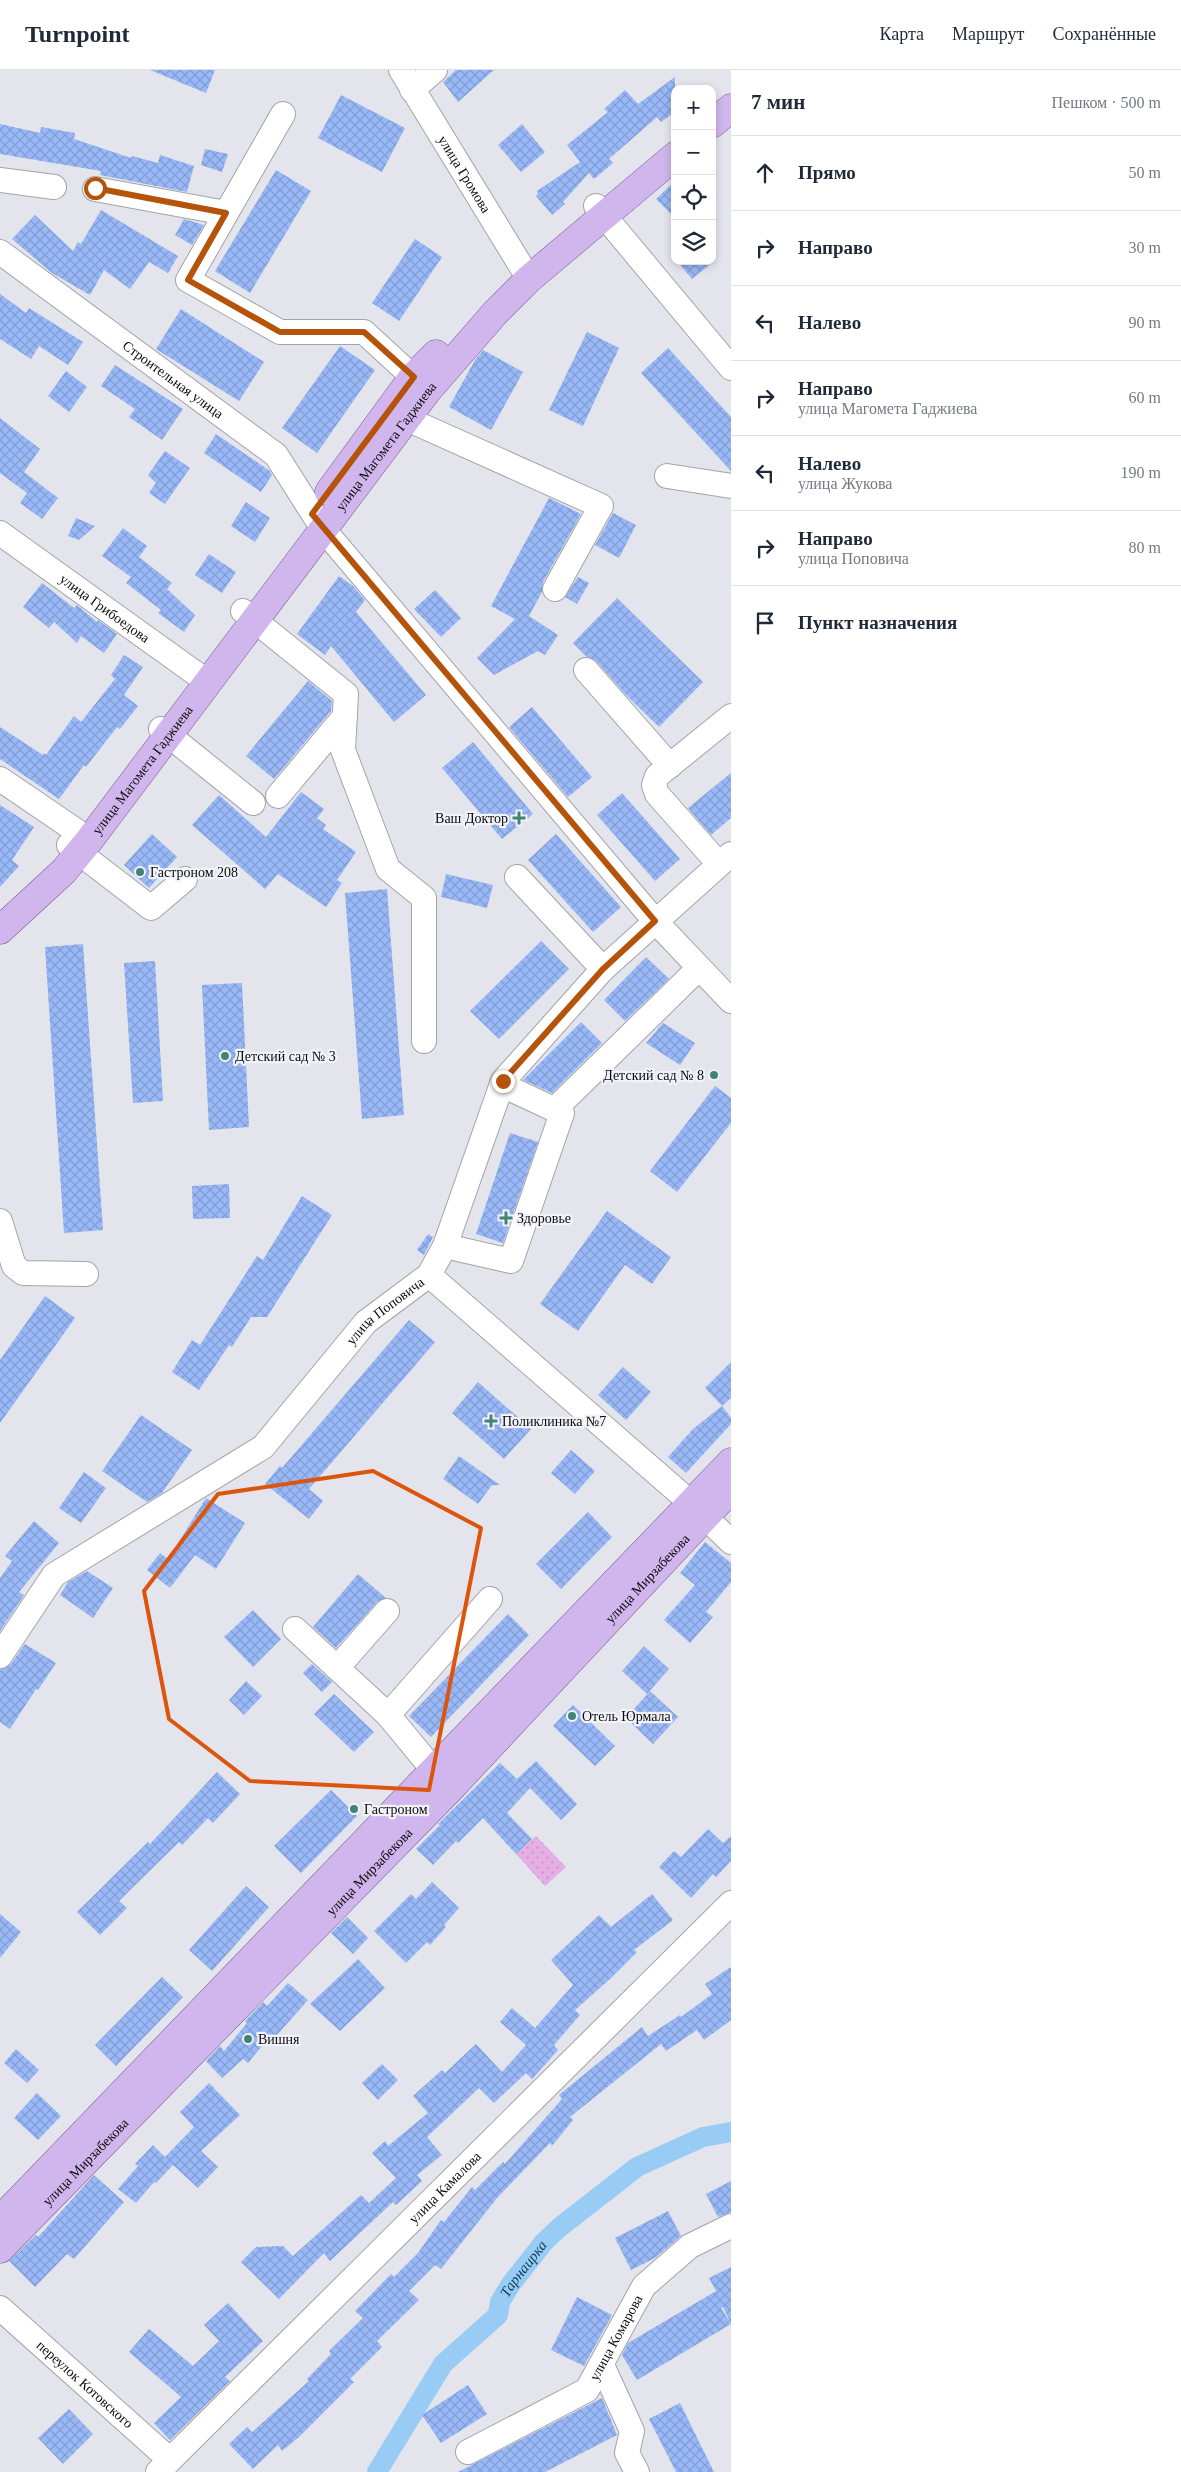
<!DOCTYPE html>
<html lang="ru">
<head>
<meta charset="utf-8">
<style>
	:root { --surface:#fff; --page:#f6f6f7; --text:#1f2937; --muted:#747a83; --line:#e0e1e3 }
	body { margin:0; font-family:"Times New Roman",serif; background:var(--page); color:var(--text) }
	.controls { position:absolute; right:15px; top:15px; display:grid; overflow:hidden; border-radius:10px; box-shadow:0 2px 8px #0003 }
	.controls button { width:45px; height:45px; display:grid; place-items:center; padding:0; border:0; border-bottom:1px solid var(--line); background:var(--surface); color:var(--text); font:25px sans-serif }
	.stop { position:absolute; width:15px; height:15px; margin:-11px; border:4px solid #b45309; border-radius:50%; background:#fff }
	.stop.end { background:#b45309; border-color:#fff; box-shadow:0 1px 5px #0008 }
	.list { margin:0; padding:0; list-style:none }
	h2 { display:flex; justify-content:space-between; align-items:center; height:65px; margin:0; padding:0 20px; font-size:21px }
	h2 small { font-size:16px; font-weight:400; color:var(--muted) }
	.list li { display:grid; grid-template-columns:32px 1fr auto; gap:15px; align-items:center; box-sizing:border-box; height:75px; padding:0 20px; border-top:1px solid var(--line) }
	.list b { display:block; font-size:19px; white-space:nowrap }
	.list p { margin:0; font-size:16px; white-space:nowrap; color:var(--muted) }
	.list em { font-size:16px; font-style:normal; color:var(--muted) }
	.icon { flex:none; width:28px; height:28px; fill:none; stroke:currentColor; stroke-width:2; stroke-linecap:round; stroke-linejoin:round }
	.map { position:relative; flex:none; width:731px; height:2402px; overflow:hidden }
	header { display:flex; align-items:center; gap:30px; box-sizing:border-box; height:70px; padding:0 25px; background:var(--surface); border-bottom:1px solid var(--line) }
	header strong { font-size:24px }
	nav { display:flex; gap:28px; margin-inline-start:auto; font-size:18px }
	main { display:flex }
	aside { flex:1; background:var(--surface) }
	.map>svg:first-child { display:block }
</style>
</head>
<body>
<header>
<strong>Turnpoint</strong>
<nav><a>Карта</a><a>Маршрут</a><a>Сохранённые</a></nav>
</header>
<main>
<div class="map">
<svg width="731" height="2402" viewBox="0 0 731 2402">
	<defs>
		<pattern id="garden-dots" width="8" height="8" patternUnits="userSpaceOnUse" patternTransform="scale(1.25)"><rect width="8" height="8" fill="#e5afe5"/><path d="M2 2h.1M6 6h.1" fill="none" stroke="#c395c3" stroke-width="1.8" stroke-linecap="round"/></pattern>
		<pattern id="building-cross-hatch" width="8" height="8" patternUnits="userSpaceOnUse" patternTransform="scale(1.25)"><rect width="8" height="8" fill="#98b8f7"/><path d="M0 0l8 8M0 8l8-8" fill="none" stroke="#829dd3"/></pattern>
	</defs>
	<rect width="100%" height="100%" fill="#e4e5ec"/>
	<polygon fill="url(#garden-dots)" points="536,1766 566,1797 545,1816 516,1784"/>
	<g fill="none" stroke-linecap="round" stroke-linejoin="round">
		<path stroke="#99ccf4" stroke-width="20" id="s1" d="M377 2402 443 2294 498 2245 500 2232 511 2214 544 2172 560 2157 637 2097 703 2067 731 2062"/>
	</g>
	<g fill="url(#building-cross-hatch)">
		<polygon points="150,0 215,0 206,23"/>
		<polygon points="456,0 494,0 458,32 443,12"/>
		<polygon points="675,7 675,42 661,52 657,47 609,89 613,93 594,109 589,103 563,132 565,134 552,145 536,126 538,124 537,121 580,92 567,75 608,42 604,39 625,20 638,34"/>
		<polygon points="341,25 405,58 382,102 318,68"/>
		<polygon points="0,54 40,63 41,57 75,63 74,69 131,88 132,86 158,93 160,85 194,96 187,122 100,105 101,101 0,84"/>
		<polygon points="522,54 545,82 521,102 498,75"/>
		<polygon points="205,79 228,84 222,102 201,95"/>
		<polygon points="276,100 311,121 250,223 215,201"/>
		<polygon points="675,111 675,148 656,129"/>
		<polygon points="101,140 178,186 168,203 149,192 130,219 104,200 90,225 52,203 12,169 35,145 73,181 78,172 81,174"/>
		<polygon points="184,149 204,155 192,175 175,165"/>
		<polygon points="415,169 442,187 399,251 372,233"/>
		<polygon points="677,191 714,191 692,209"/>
		<polygon points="0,224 26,243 29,238 83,272 68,295 39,276 31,289 0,269"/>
		<polygon points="181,239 264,292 239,331 156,279"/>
		<polygon points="587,262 619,278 583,356 549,340"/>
		<polygon points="340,276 375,300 317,383 282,358"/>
		<polygon points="668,278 731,347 731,401 641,303"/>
		<polygon points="483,280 523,302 491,360 449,337 475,290"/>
		<polygon points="115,295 183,339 162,370 129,347 135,339 101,316"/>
		<polygon points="66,301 87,317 69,342 48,326"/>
		<polygon points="0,348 40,379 24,402 58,428 42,449 20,433 27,423 0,403"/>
		<polygon points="216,364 270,401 272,405 261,422 204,383"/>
		<polygon points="165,381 190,398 165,434 149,423 156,413 148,405"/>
		<polygon points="549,428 581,444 543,512 542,522 529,546 558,565 545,585 538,581 494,605 477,588 515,549 491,536"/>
		<polygon points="246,432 270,448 255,472 231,456"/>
		<polygon points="613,443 636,455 619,488 595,475"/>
		<polygon points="76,448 95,456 79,470 68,466"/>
		<polygon points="123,458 147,476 139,487 172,513 167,519 195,545 184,562 158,543 161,540 126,513 131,507 102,486"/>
		<polygon points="209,484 236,502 222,523 195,505"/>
		<polygon points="339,506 353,516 365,530 356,542 426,625 394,652 331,576 325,585 297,564"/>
		<polygon points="578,507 589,513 577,534 565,527"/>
		<polygon points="42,513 74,538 77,535 97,552 98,550 117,564 104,583 81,566 77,573 54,552 49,558 23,537"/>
		<polygon points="435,520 461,548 441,567 414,539"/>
		<polygon points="617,528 703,612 659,657 625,624 596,591 587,587 573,573"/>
		<polygon points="124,585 143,597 124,625 138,636 120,659 117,657 86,697 84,695 59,729 0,689 0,657 43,685 44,683 46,685 74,646 81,652 115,609 111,605"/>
		<polygon points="308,611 332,631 331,641 274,709 246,686"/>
		<polygon points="532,637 592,707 568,727 509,657"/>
		<polygon points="473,672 533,744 502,769 442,698"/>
		<polygon points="731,703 731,748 711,765 688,738"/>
		<polygon points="301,722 324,739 317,748 326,755 323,759 356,782 337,810 342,813 326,837 278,804 265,819 192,755 219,725 266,767"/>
		<polygon points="622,723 680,789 655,811 597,745"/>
		<polygon points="0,735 34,757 12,790 19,796 0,817"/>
		<polygon points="152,764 177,787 149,818 124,795"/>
		<polygon points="556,764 621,837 593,862 528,790"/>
		<polygon points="446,804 493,815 487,838 441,827"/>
		<polygon points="387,819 404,1045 362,1049 345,823"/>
		<polygon points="541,871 569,899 499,969 470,941"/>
		<polygon points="83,874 103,1160 64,1163 45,877"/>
		<polygon points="646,887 669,909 625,951 604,930"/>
		<polygon points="155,891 163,1031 133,1033 124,893"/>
		<polygon points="242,913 249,1057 209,1060 202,915"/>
		<polygon points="581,952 602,973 552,1023 523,1010"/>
		<polygon points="663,953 695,973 680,995 646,973"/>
		<polygon points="715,1016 731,1028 731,1053 677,1122 650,1101"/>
		<polygon points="510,1063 538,1072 503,1173 476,1164"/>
		<polygon points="229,1114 230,1148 193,1149 192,1116"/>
		<polygon points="302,1126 332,1145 267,1247 251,1247 232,1277 229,1275 199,1320 172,1302 192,1270 200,1275 257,1186 263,1190"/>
		<polygon points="607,1141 671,1187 652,1214 625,1195 578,1261 540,1234"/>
		<polygon points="428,1164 433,1167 424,1185 417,1180"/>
		<polygon points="45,1226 75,1248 0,1353 0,1290"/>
		<polygon points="409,1250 435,1272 309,1419 323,1431 309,1449 265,1414 280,1396 282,1398"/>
		<polygon points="731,1292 731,1328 722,1336 705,1318"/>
		<polygon points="623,1297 651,1322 626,1350 598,1325"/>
		<polygon points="478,1312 531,1359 504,1389 452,1343"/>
		<polygon points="722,1336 731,1348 731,1354 686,1403 668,1387 693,1359"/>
		<polygon points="141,1345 192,1380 162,1423 147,1432 102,1401"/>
		<polygon points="571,1380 595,1401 575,1424 551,1403"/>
		<polygon points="459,1386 500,1415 492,1415 478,1434 443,1409"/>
		<polygon points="84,1402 106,1418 81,1453 59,1438"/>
		<polygon points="206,1428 245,1453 216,1499 195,1485 170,1518 147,1500 160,1483 168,1489"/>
		<polygon points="588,1442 612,1467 561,1519 536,1494"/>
		<polygon points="34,1451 59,1473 19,1522 24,1525 0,1561 0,1508 12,1491 5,1486"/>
		<polygon points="705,1472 731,1493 731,1512 706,1542 713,1547 690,1573 664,1550 695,1515 680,1503"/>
		<polygon points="87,1501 113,1518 93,1548 60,1525 68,1512"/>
		<polygon points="358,1504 386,1528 377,1532 336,1578 313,1557"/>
		<polygon points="253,1540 281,1569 253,1597 224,1567"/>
		<polygon points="508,1544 529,1565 431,1667 409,1646"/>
		<polygon points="25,1574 56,1593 38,1620 36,1619 10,1659 0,1652 0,1600 11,1594"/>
		<polygon points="644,1576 669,1599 647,1624 622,1601"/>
		<polygon points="312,1594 332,1612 322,1622 303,1603"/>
		<polygon points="246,1611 262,1626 244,1645 229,1630"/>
		<polygon points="650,1621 678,1647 653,1674 626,1648"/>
		<polygon points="334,1624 374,1662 354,1682 314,1644"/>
		<polygon points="573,1635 615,1676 595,1696 553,1656"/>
		<polygon points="536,1691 577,1734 561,1750 530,1718 507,1743 532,1769 516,1784 483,1748 458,1773 456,1771 433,1795 416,1779 440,1755 438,1754 500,1693 517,1709"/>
		<polygon points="217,1702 240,1724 213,1753 208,1748 182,1775 179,1772 119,1831 127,1838 100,1865 77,1842 148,1772 150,1774"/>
		<polygon points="331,1720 357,1746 301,1803 274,1776"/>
		<polygon points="708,1759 723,1773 731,1766 731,1791 716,1807 713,1804 691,1828 659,1797 674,1781 681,1787"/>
		<polygon points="432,1812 459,1838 444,1855 446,1857 430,1875 427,1872 406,1893 374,1861 411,1824 416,1829"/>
		<polygon points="246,1816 269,1837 212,1901 189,1880"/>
		<polygon points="652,1824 673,1850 634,1880 637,1882 610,1909 575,1940 580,1945 554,1975 558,1980 532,2009 526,2003 494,2033 479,2018 427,2067 442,2085 417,2105 422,2111 396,2135 393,2132 330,2191 324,2183 279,2229 241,2192 256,2177 283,2176 293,2186 361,2125 369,2133 396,2108 372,2083 385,2071 388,2076 428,2043 413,2026 442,2000 445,2003 476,1974 502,2002 526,1975 500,1952 512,1938 535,1958 573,1915 551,1890 599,1845 611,1857"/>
		<polygon points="0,1844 21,1862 0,1888"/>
		<polygon points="347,1847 368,1868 353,1884 331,1863"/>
		<polygon points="358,1889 385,1918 340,1961 310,1934"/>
		<polygon points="731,1897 731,1950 704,1970 697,1960 666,1981 661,1974 570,2047 573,2050 552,2076 550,2073 497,2128 441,2199 435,2195 409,2221 419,2230 377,2271 382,2277 350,2309 354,2312 299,2367 282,2381 278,2375 253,2399 229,2374 247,2357 252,2362 309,2311 307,2309 331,2284 329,2281 363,2248 355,2241 391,2204 394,2207 418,2183 441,2150 444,2152 472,2117 475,2120 503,2092 505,2094 562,2029 559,2025 642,1957 648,1966 680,1945 681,1947 712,1924 705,1914"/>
		<polygon points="162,1907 183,1927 116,1996 95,1975"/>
		<polygon points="288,1913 308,1930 269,1974 266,1971 248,1993 243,1989 222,2008 206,1991 220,1976 224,1981 247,1953 245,1951 263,1932 267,1936"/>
		<polygon points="16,1979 39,2000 27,2013 4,1993"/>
		<polygon points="382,1994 398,2010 378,2030 362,2013"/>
		<polygon points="209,2013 240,2045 201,2081 218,2097 198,2118 173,2095 156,2113 154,2112 136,2133 118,2119 138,2096 135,2094 153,2075 165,2087 194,2057 180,2042"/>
		<polygon points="37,2023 61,2046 38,2070 14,2048"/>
		<polygon points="94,2105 124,2132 74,2189 67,2184 35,2217 9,2191 36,2165 38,2167"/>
		<polygon points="731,2111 731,2142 718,2147 706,2124"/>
		<polygon points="668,2141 681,2166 655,2188 631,2200 615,2168"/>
		<polygon points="731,2197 731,2254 723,2237 721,2238 731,2254 637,2310 622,2285 628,2273 716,2221 709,2208"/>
		<polygon points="577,2227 612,2245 584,2296 551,2280"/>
		<polygon points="228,2233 263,2271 225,2307 230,2311 170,2370 154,2353 181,2327 129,2282 149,2259 193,2296 219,2271 204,2255"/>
		<polygon points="468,2315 487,2344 441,2373 422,2345"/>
		<polygon points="602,2328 617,2365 545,2402 458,2402"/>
		<polygon points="680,2333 714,2402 676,2402 649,2349"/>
		<polygon points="69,2339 93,2364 63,2394 38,2368"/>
	</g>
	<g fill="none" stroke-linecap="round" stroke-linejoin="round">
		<defs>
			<g id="minor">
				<path id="s2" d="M401 0 529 209"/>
				<polyline points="412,20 435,0"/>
				<polyline points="283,44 188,210 280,262 364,262 426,319"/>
				<polyline points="0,110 54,117"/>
				<polyline points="95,119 226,143"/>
				<polyline points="596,136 731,298"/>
				<path id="s3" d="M0 182 276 385 323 459 655 851 731 931"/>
				<polyline points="393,339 407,349 601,436 555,519"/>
				<polyline points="667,406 731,416"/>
				<path id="s4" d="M0 463 209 613"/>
				<polyline points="243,541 346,624 343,680 388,799 424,828 424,971"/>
				<polyline points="586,600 670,696"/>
				<polyline points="161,659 253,733"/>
				<polyline points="0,709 78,762 88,772"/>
				<polyline points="278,726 345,646"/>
				<polyline points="69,775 151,838 185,809"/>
				<polyline points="719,794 657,724 654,715 657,706 731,646"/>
				<polyline points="517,807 603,899"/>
				<polyline points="555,1039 699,898"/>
				<polyline points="0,1151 14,1196 23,1203 86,1204"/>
				<polyline points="445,1176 511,1191 562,1043 502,1015"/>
				<polyline points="429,1205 691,1433 731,1472"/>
				<polyline points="295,1559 388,1645"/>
				<path id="s5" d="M0 1586 54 1505 263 1377 366 1252 429 1205 445 1176 503 1011 603 899 731 784"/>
				<polyline points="337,1598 387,1541"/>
				<polyline points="445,1714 388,1645 490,1529"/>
				<path id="s6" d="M0 2238 169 2389"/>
				<polyline points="602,2295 632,2361 627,2383 637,2402"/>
				<path id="s7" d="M468 2382 587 2320 644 2216 690 2176 731 2156"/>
				<path id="s8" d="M158 2402 731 1833"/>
			</g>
			<g id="major">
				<polyline points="712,54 731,38"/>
				<polyline points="329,422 413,307 436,284"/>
				<path id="s9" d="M0 860 64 801 88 772 428 320 495 243 529 209 675 86"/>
				<polyline points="0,2150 731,1392"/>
				<path id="s10" d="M0 2179 450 1719 731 1419"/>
			</g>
		</defs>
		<use href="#minor" stroke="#a3a3a9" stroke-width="26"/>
		<use href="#major" stroke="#775b96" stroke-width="29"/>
		<use href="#minor" stroke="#fff" stroke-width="24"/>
		<use href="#major" stroke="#d0b6ec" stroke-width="28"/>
	</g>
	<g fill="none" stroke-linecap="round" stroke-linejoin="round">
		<polyline stroke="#b45309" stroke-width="6" points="95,118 226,143 188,210 280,262 364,262 414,307 312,444 655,851 603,899 503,1011"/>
	</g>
	<path fill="none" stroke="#dd550c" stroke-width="4" stroke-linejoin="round" d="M373 1401 481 1458 429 1720 250 1711 169 1649 144 1521 218 1424Z"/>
	<g fill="#408477" stroke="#f2f2f9" stroke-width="2">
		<path d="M516.5 740.5h5v5h5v5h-5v5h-5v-5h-5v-5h5z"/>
		<circle cx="140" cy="802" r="5"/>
		<circle cx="225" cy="986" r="5"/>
		<circle cx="714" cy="1005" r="5"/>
		<path d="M503.5 1140.5h5v5h5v5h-5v5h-5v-5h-5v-5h5z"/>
		<path d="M488.5 1343.5h5v5h5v5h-5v5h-5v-5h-5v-5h5z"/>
		<circle cx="572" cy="1646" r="5"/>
		<circle cx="354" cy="1739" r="5"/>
		<circle cx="248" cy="1969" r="5"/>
	</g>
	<g text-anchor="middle" stroke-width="4.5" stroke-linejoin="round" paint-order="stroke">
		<g font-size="14" fill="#0c0c0e" stroke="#f2f2f9">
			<text dy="5" stroke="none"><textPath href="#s2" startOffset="122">улица Громова</textPath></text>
			<text dy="5" stroke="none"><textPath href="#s3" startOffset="215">Строительная улица</textPath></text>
			<text dy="5" stroke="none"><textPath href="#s9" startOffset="620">улица Магомета Гаджиева</textPath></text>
			<text dy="5" stroke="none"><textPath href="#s4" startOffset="129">улица Грибоедова</textPath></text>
			<text dy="5" stroke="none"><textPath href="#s9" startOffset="215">улица Магомета Гаджиева</textPath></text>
			<text dy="5" stroke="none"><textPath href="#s5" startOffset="526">улица Поповича</textPath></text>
			<text dy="5" stroke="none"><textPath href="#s10" startOffset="932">улица Мирзабекова</textPath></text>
			<text dy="5" stroke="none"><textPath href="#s10" startOffset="528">улица Мирзабекова</textPath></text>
			<text dy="5" stroke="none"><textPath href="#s10" startOffset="122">улица Мирзабекова</textPath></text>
			<text dy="5" stroke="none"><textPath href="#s8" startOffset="404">улица Камалова</textPath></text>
			<text dy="5" stroke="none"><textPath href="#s7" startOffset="194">улица Комарова</textPath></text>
			<text dy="5" stroke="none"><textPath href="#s6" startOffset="114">переулок Котовского</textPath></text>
		</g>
		<g font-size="14" fill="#0c0c0e" stroke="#f2f2f9" text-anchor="start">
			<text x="508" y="753" text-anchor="end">Ваш Доктор</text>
			<text x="150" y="807">Гастроном 208</text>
			<text x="235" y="991">Детский сад № 3</text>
			<text x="704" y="1010" text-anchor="end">Детский сад № 8</text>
			<text x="517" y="1153">Здоровье</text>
			<text x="502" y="1356">Поликлиника №7</text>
			<text x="582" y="1651">Отель Юрмала</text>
			<text x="364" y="1744">Гастроном</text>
			<text x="258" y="1974">Вишня</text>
		</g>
		<g font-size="15" font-style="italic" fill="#0c3f5f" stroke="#f2f2f9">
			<text dy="5" stroke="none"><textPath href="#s1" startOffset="254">Тарнаирка</textPath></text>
		</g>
	</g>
</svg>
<div class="controls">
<button>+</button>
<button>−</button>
<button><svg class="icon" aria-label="locate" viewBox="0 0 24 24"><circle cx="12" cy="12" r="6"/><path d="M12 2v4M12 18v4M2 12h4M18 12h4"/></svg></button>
<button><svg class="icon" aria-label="layers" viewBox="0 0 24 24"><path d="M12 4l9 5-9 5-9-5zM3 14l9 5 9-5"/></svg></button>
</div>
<div class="stop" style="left:95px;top:118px"></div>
<div class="stop end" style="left:503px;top:1011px"></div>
</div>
<aside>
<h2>7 мин<small>Пешком · 500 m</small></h2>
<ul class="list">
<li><svg class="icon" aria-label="ahead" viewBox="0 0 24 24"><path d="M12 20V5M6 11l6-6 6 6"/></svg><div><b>Прямо</b></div><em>50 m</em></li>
<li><svg class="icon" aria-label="right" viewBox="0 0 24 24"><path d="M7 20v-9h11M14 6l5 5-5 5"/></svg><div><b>Направо</b></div><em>30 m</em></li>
<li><svg class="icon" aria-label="left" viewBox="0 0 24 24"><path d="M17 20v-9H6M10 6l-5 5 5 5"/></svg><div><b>Налево</b></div><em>90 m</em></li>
<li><svg class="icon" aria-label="right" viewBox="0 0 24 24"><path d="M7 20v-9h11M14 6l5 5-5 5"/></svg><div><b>Направо</b><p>улица Магомета Гаджиева</p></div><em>60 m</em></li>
<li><svg class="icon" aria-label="left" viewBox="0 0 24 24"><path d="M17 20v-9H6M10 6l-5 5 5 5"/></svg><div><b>Налево</b><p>улица Жукова</p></div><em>190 m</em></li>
<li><svg class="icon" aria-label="right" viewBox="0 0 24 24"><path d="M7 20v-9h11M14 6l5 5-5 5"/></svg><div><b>Направо</b><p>улица Поповича</p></div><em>80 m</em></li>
<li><svg class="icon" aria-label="arrive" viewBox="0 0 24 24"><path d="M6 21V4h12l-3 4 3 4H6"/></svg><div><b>Пункт назначения</b></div></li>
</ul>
</aside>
</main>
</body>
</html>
